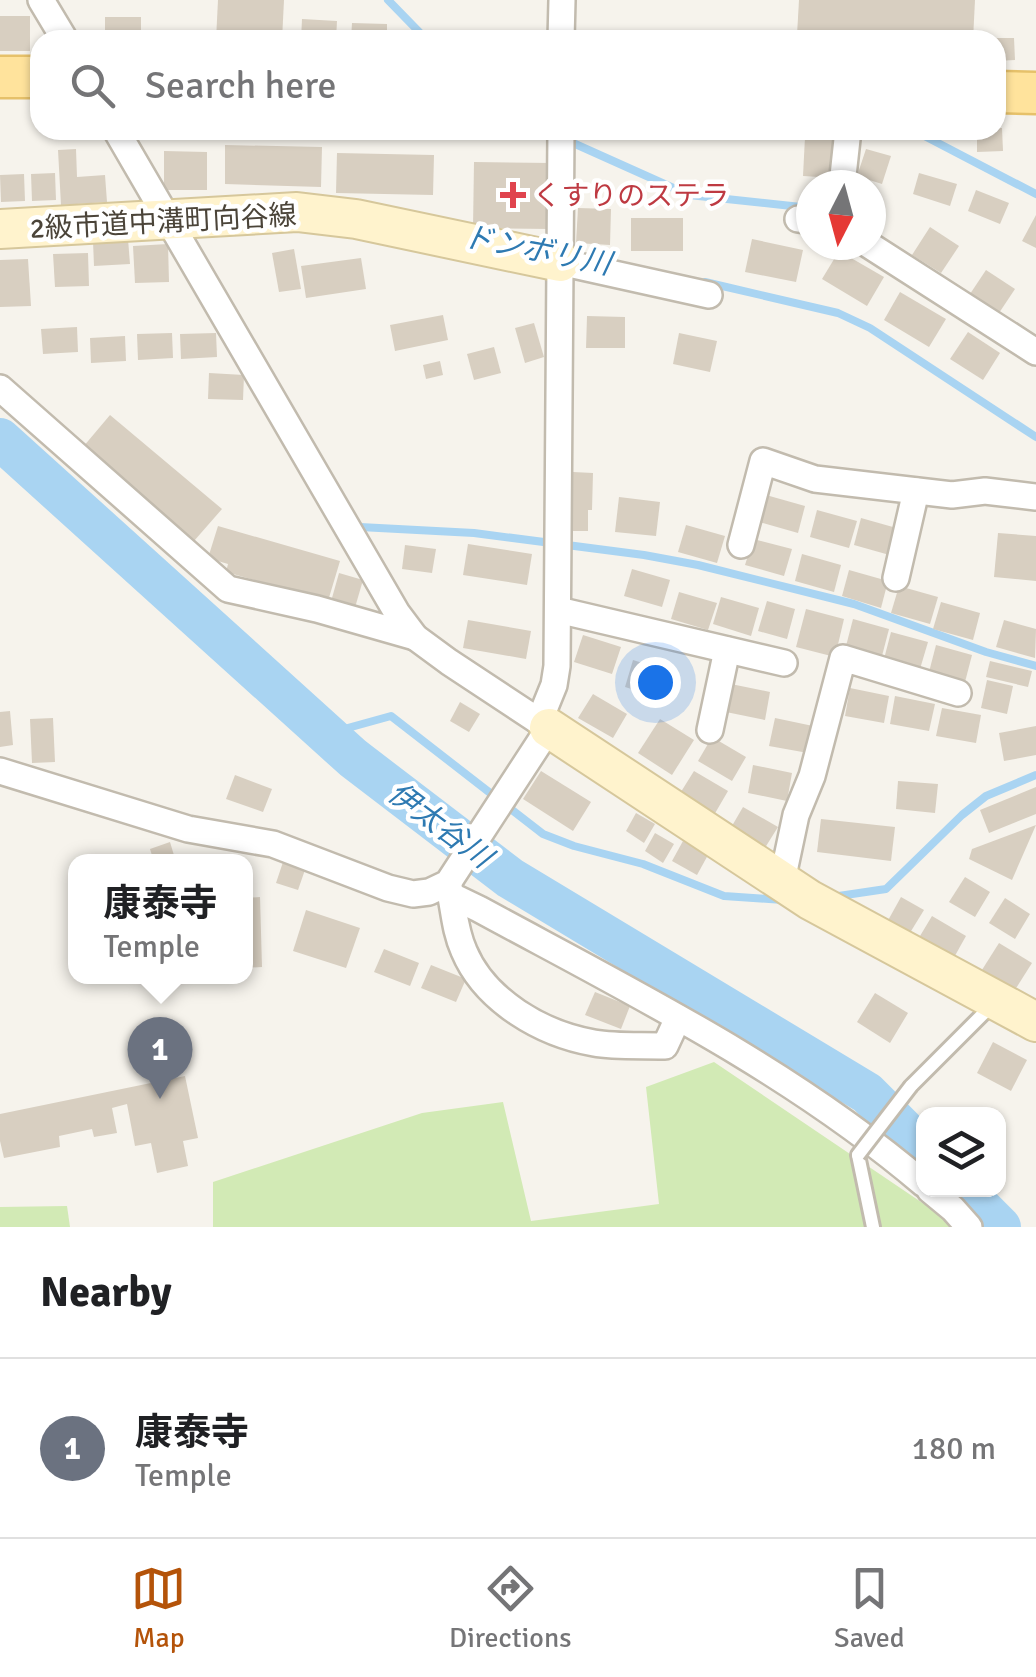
<!DOCTYPE html>
<html lang="en">
<head>
<meta charset="utf-8">
<style>
	:root { --surface:#fff; --page:#f2f2f2; --text:#202124; --muted:#757577; --line:#e0e0e0; --accent:#b45309 }
	body { margin:0; font-family:Signika,"Noto Sans JP",sans-serif; background:var(--page); color:var(--text) }
	.controls { position:absolute; right:30px; bottom:30px; display:grid; overflow:hidden; border-radius:20px; box-shadow:0 2px 8px #0004 }
	.controls button { width:90px; height:90px; display:grid; place-items:center; padding:0; border:0; border-bottom:2px solid var(--line); background:var(--surface); color:var(--text); font:50px sans-serif }
	.compass { position:absolute; left:796px; top:170px; width:90px; height:90px; border-radius:50%; background:var(--surface); box-shadow:0 2px 8px #0004; rotate:186deg }
	.you { position:absolute; left:655px; top:682px; width:35px; height:35px; margin:-25px; border:8px solid #fff; border-radius:50%; background:#1a73e8; box-shadow:0 0 0 15px #1a73e833 }
	.badge { display:grid; place-items:center; width:65px; height:65px; border-radius:50%; background:var(--accent); color:#fff; font-size:32px; font-weight:700 }
	.pin { position:absolute; translate:-50% -82px; filter:drop-shadow(0 2px 5px #0008) }
	.pin::after { content:''; position:absolute; top:52px; width:35px; height:30px; background:inherit; clip-path:polygon(0 0,100% 0,50% 100%) }
	.popup { position:absolute; left:68px; top:854px; width:185px; height:130px; box-sizing:border-box; display:grid; place-content:center; border-radius:20px; background:var(--surface); filter:drop-shadow(0 2px 8px #0005); font-size:32px; white-space:nowrap; color:var(--muted) }
	.popup b { font-size:38px; color:var(--text) }
	.popup::after { content:''; position:absolute; left:50%; top:100%; margin-left:-20px; border:20px solid transparent; border-top-color:var(--surface) }
	.list { margin:0; padding:0; list-style:none }
	h2 { display:flex; justify-content:space-between; align-items:center; height:130px; margin:0; padding:0 40px; font-size:42px }
	h2 small { font-size:32px; font-weight:400; color:var(--muted) }
	.list li { display:grid; grid-template-columns:65px 1fr auto; gap:30px; align-items:center; box-sizing:border-box; height:180px; padding:0 40px; border-top:2px solid var(--line) }
	.list b { display:block; font-size:38px; white-space:nowrap }
	.list p { margin:0; font-size:32px; white-space:nowrap; color:var(--muted) }
	.list em { font-size:32px; font-style:normal; color:var(--muted) }
	.icon { flex:none; width:55px; height:55px; fill:none; stroke:currentColor; stroke-width:2; stroke-linecap:round; stroke-linejoin:round }
	.map { position:relative; flex:none; width:1036px; height:1227px; overflow:hidden }
	.search { position:absolute; background:var(--surface); box-shadow:0 2px 8px #0004; left:30px; right:30px; top:30px; height:110px; display:flex; align-items:center; gap:25px; box-sizing:border-box; padding:0 35px; border-radius:30px; color:var(--muted); font-size:38px }
	.sheet { height:310px; background:var(--surface) }
	nav { display:flex; justify-content:space-around; align-items:center; box-sizing:border-box; height:140px; border-top:2px solid var(--line); background:var(--surface); font-size:28px; color:var(--muted) }
	nav a { display:grid; justify-items:center; gap:5px }
	nav .on { color:var(--accent) }
	.map>svg:first-child { display:block }
</style>
</head>
<body>
<div class="map">
<svg width="1036" height="1227" viewBox="0 0 1036 1227">
	<rect width="100%" height="100%" fill="#f6f3ec"/>
	<g fill="#d2eab5">
		<polygon points="714,1062 958,1227 213,1227 213,1182 422,1113 503,1102 531,1221 659,1204 646,1087"/>
		<polygon points="67,1206 70,1227 0,1227 0,1207"/>
	</g>
	<g fill="none" stroke-linecap="round" stroke-linejoin="round">
		<g stroke="#a9d4f2" stroke-width="8">
			<polyline points="388,0 427,40"/>
			<polyline points="426,36 456,40"/>
			<polyline points="913,130 1036,194"/>
			<polyline points="573,143 689,195 801,207 811,210"/>
			<polyline points="705,282 838,313 870,328 1036,437"/>
			<polyline points="360,527 474,533 644,555 698,565 854,604 986,652 1036,666"/>
			<polyline points="326,734 391,716 543,834 574,846 643,864 724,896 783,900"/>
			<polyline points="832,897 886,889 962,815 986,796 1036,775"/>
		</g>
		<g stroke="#a9d4f2" stroke-width="42">
			<polyline points="0,439 353,758 510,878 867,1093 924,1150"/>
			<polyline points="963,1190 1000,1227"/>
		</g>
	</g>
	<g fill="#d8cfc1">
		<polygon points="218,0 284,0 282,40 216,40"/>
		<polygon points="799,0 975,0 973,40 815,40 797,35"/>
		<rect x="0" y="16" width="30" height="35"/>
		<rect x="105" y="17" width="36" height="23"/>
		<polygon points="302,19 337,21 336,40 301,40"/>
		<polygon points="352,23 387,24 387,40 351,40"/>
		<polygon points="996,38 1014,38 1015,60 996,61"/>
		<polygon points="996,128 1002,128 1003,151 977,152 977,130"/>
		<polygon points="140,130 165,130 165,137 141,138"/>
		<polygon points="943,130 969,130 969,137 943,138"/>
		<polygon points="805,137 837,139 835,178 803,176"/>
		<polygon points="225,145 322,147 321,187 225,184"/>
		<polygon points="76,149 77,177 105,175 107,202 61,205 58,150"/>
		<polygon points="866,149 891,156 882,184 857,176"/>
		<polygon points="164,151 207,152 207,190 164,190"/>
		<polygon points="337,153 434,155 433,195 336,193"/>
		<polygon points="474,162 551,163 550,229 473,228"/>
		<polygon points="55,173 56,200 32,201 31,174"/>
		<polygon points="919,173 957,184 950,206 913,194"/>
		<polygon points="24,174 25,201 1,202 0,175"/>
		<polygon points="976,190 1009,203 1000,224 968,211"/>
		<polygon points="578,208 611,209 610,245 576,243"/>
		<polygon points="1036,215 1036,248 1022,241"/>
		<rect x="631" y="218" width="52" height="33"/>
		<polygon points="930,227 959,246 941,273 912,255"/>
		<polygon points="128,239 130,264 94,266 93,241"/>
		<polygon points="752,239 803,250 796,282 745,272"/>
		<polygon points="168,244 169,282 135,283 133,246"/>
		<polygon points="294,249 301,289 279,292 272,253"/>
		<polygon points="839,251 884,277 867,306 822,279"/>
		<polygon points="88,253 89,286 55,287 53,254"/>
		<polygon points="361,258 366,289 306,298 301,266"/>
		<polygon points="28,259 31,306 0,307 0,260"/>
		<polygon points="986,270 1015,289 997,316 968,297"/>
		<polygon points="900,292 946,319 929,347 884,320"/>
		<polygon points="443,315 448,340 395,351 390,325"/>
		<polygon points="587,316 625,317 625,348 586,348"/>
		<polygon points="534,323 544,357 525,363 515,328"/>
		<polygon points="77,327 78,352 43,354 41,329"/>
		<polygon points="968,332 1000,353 983,380 950,359"/>
		<polygon points="172,333 173,358 138,360 137,334"/>
		<polygon points="216,333 217,357 181,359 180,334"/>
		<polygon points="679,333 717,341 710,372 673,364"/>
		<polygon points="125,336 126,361 91,363 90,338"/>
		<polygon points="494,347 501,373 474,380 467,354"/>
		<polygon points="440,361 443,375 426,379 423,365"/>
		<polygon points="209,373 244,375 243,400 208,399"/>
		<polygon points="110,415 222,509 194,541 83,447"/>
		<polygon points="573,472 593,473 592,510 588,510 588,531 571,531"/>
		<polygon points="766,495 805,506 798,533 759,522"/>
		<polygon points="619,497 660,502 656,536 615,532"/>
		<polygon points="817,510 857,521 849,548 810,537"/>
		<polygon points="861,518 900,529 893,556 854,545"/>
		<polygon points="686,525 725,536 717,563 678,552"/>
		<polygon points="218,526 340,561 328,601 226,572 228,564 208,558"/>
		<polygon points="998,533 1036,536 1036,581 994,577"/>
		<polygon points="753,539 792,549 784,576 745,565"/>
		<polygon points="468,544 532,554 527,585 463,575"/>
		<polygon points="405,545 436,549 432,573 402,569"/>
		<polygon points="802,554 841,565 834,592 795,581"/>
		<polygon points="632,569 670,580 662,607 624,596"/>
		<polygon points="849,570 888,581 881,608 842,596"/>
		<polygon points="339,573 363,580 354,611 330,605"/>
		<polygon points="899,586 938,597 930,624 891,613"/>
		<polygon points="679,592 717,603 708,630 671,619"/>
		<polygon points="721,597 759,608 751,636 713,624"/>
		<polygon points="767,601 795,609 787,639 758,631"/>
		<polygon points="941,602 980,613 973,640 933,629"/>
		<polygon points="806,609 844,619 835,657 796,647"/>
		<polygon points="853,619 889,629 882,656 846,646"/>
		<polygon points="468,620 531,631 526,659 463,648"/>
		<polygon points="1004,620 1036,629 1035,658 996,647"/>
		<polygon points="891,632 928,642 920,669 884,659"/>
		<polygon points="583,635 621,647 612,674 574,662"/>
		<polygon points="936,645 972,655 965,682 929,672"/>
		<polygon points="633,660 672,672 663,699 625,687"/>
		<polygon points="990,661 1032,671 1028,687 986,677"/>
		<polygon points="987,680 1013,686 1007,714 981,708"/>
		<polygon points="731,684 770,692 765,720 726,712"/>
		<polygon points="850,688 889,696 884,723 845,716"/>
		<polygon points="593,694 627,714 613,738 578,718"/>
		<polygon points="895,696 935,704 929,731 890,724"/>
		<polygon points="460,702 480,714 469,732 450,721"/>
		<polygon points="942,708 981,715 976,743 936,736"/>
		<polygon points="10,711 13,745 0,747 0,712"/>
		<polygon points="53,718 55,762 32,763 30,719"/>
		<polygon points="775,718 813,726 808,753 769,746"/>
		<polygon points="660,719 694,740 672,775 638,753"/>
		<polygon points="1036,726 1036,755 1004,761 999,733"/>
		<polygon points="712,737 746,757 732,781 698,761"/>
		<polygon points="753,765 792,773 787,801 748,793"/>
		<polygon points="541,771 591,802 573,831 523,799"/>
		<polygon points="694,771 728,791 714,815 679,795"/>
		<polygon points="235,775 272,789 263,812 226,799"/>
		<polygon points="898,781 938,784 935,813 896,809"/>
		<polygon points="1036,787 1036,814 989,833 980,810"/>
		<polygon points="743,807 778,827 763,851 729,831"/>
		<polygon points="636,813 655,824 644,843 626,831"/>
		<polygon points="821,819 895,827 891,861 817,852"/>
		<polygon points="1036,825 1012,880 969,859 972,849"/>
		<polygon points="655,833 674,844 663,863 645,851"/>
		<polygon points="683,841 708,855 697,875 672,861"/>
		<polygon points="170,842 176,862 154,862 150,849"/>
		<polygon points="284,859 306,867 298,890 276,883"/>
		<polygon points="965,877 990,892 975,917 949,902"/>
		<polygon points="260,897 262,967 245,968 245,898"/>
		<polygon points="901,897 924,910 908,936 886,924"/>
		<polygon points="1005,898 1030,914 1015,939 989,923"/>
		<polygon points="306,910 360,928 346,968 293,951"/>
		<polygon points="932,916 966,936 952,961 917,941"/>
		<polygon points="999,943 1032,963 1013,993 980,973"/>
		<polygon points="384,949 419,963 410,986 374,972"/>
		<polygon points="431,965 466,979 456,1002 421,988"/>
		<polygon points="595,992 630,1006 621,1029 585,1015"/>
		<polygon points="875,993 908,1013 890,1043 857,1022"/>
		<polygon points="993,1042 1027,1060 1011,1091 977,1073"/>
		<polygon points="185,1076 198,1138 183,1141 188,1166 157,1173 151,1143 135,1146 127,1104 112,1108 117,1133 94,1137 92,1129 59,1136 60,1147 4,1158 0,1141 0,1114"/>
	</g>
	<g fill="none" stroke-linecap="round" stroke-linejoin="round">
		<defs>
			<g id="lane">
				<polyline points="911,1086 995,1002"/>
				<polyline points="858,1155 873,1227"/>
			</g>
			<g id="street">
				<polyline points="41,0 65,40"/>
				<polyline points="561,40 562,0"/>
				<polyline points="842,185 848,130"/>
				<polyline points="798,219 811,221"/>
				<polyline points="869,245 1036,352"/>
				<polyline points="560,262 709,295"/>
				<polyline points="0,388 228,589 317,609 415,637"/>
				<polyline points="741,545 763,461 815,479 952,495 985,491 1036,497"/>
				<polyline points="896,578 916,491"/>
				<polyline points="558,610 784,663"/>
				<polyline points="539,722 554,685 557,666 561,130"/>
				<polyline points="710,730 727,650"/>
				<polyline points="0,771 188,829 273,844 388,888 413,894 429,892 448,883 549,728 449,662 415,637 397,613 116,130"/>
				<polyline points="782,881 796,815 812,776 843,658 958,693"/>
				<path d="M448 883C454 906 454 929 464 951 485 1001 542 1034 594 1043 616 1047 642 1045 665 1046L678 1018"/>
				<path d="M452 896 479 909C632 992 790 1070 924 1184"/>
				<polyline points="930,1190 953,1209 969,1227"/>
			</g>
			<g id="secondary">
				<polyline points="0,229 297,212 356,219 560,262"/>
				<polyline points="549,728 810,900 1036,1022"/>
			</g>
			<g id="primary">
				<polyline points="0,77 40,77"/>
				<polyline points="996,92 1036,93"/>
			</g>
		</defs>
		<use href="#lane" stroke="#c2bbae" stroke-width="18"/>
		<use href="#street" stroke="#c2bbae" stroke-width="30"/>
		<use href="#secondary" stroke="#d6c79b" stroke-width="42"/>
		<use href="#primary" stroke="#e6c16a" stroke-width="45"/>
		<use href="#lane" stroke="#fff" stroke-width="12"/>
		<use href="#street" stroke="#fff" stroke-width="25"/>
		<use href="#secondary" stroke="#fff3cd" stroke-width="38"/>
		<use href="#primary" stroke="#ffe39c" stroke-width="40"/>
		<defs>
			<polyline id="lane-bridge" points="858,1155 911,1086"/>
		</defs>
		<use href="#lane-bridge" stroke="#c2bbae" stroke-width="18" stroke-linecap="butt"/>
		<use href="#lane-bridge" stroke="#fff" stroke-width="12"/>
	</g>
	<path fill="#e0444e" stroke="#fff" stroke-width="4" d="M508 180h10v10h10v10h-10v10h-10v-10h-10v-10h10z"/>
	<g text-anchor="middle" stroke-width="9" stroke-linejoin="round" paint-order="stroke">
		<g font-size="28" fill="#be3a42" stroke="#fff" text-anchor="start">
			<text x="533" y="205">くすりのステラ</text>
		</g>
		<g font-size="28" fill="#4b4439" stroke="#fff">
			<text transform="translate(163 221) rotate(-3)" y="10">2級市道中溝町向谷線</text>
		</g>
		<g font-size="30" font-style="italic" fill="#2e7ab2" stroke="#fff">
			<text transform="translate(537 250) rotate(11)" y="10">ドンボリ川</text>
			<text transform="translate(440 825) rotate(37)" y="10">伊太谷川</text>
		</g>
	</g>
</svg>
<div class="controls">
<button><svg class="icon" aria-label="layers" viewBox="0 0 24 24"><path d="M12 4l9 5-9 5-9-5zM3 14l9 5 9-5"/></svg></button>
</div>
<svg class="compass" viewBox="-18 -18 36 36"><path d="M0-13l5 13h-10z" fill="#e53935"/><path d="M0 13l5-13h-10z" fill="#757577"/></svg>
<div class="you"></div>
<div class="pin badge" style="left:160px;top:1099px;background:#6b7280">1</div>
<div class="popup"><b>康泰寺</b>Temple</div>
<div class="search"><svg class="icon" aria-label="search" viewBox="0 0 24 24"><circle cx="10" cy="10" r="6"/><path d="M15 15l6 6"/></svg>Search here</div>
</div>
<section class="sheet">
<h2>Nearby<small></small></h2>
<ul class="list">
<li><span class="badge" style="background:#6b7280">1</span><div><b>康泰寺</b><p>Temple</p></div><em>180 m</em></li>
</ul>
</section>
<nav>
<a class="on"><svg class="icon" aria-label="map" viewBox="0 0 24 24"><path d="M3 6l6-2 6 2 6-2v14l-6 2-6-2-6 2zM9 4v14M15 6v14"/></svg>Map</a>
<a><svg class="icon" aria-label="directions" viewBox="0 0 24 24"><path d="M12 3l9 9-9 9-9-9zM9 14v-3h6M13 9l2 2-2 2"/></svg>Directions</a>
<a><svg class="icon" aria-label="saved" viewBox="0 0 24 24"><path d="M7 4h10v16l-5-4-5 4z"/></svg>Saved</a>
</nav>
</body>
</html>
